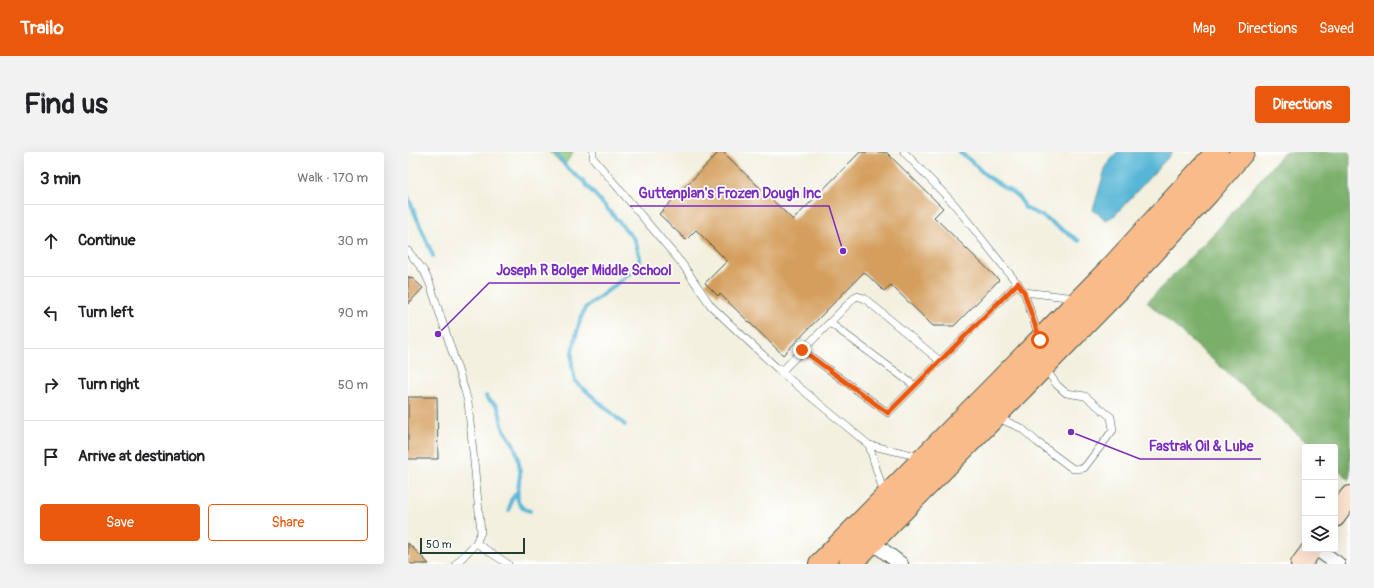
<!DOCTYPE html>
<html lang="en">
<head>
<meta charset="utf-8">
<style>
	:root { --surface:#fff; --page:#f2f2f2; --text:#202124; --muted:#757577; --line:#e0e0e0; --accent:#ea580c }
	body { margin:0; font-family:Pangolin,sans-serif; background:var(--page); color:var(--text) }
	.controls { position:absolute; right:12px; bottom:12px; display:grid; overflow:hidden; border-radius:4px; box-shadow:0 4px 16px #0002 }
	.controls button { width:36px; height:36px; display:grid; place-items:center; padding:0; border:0; border-bottom:1px solid var(--line); background:var(--surface); color:var(--text); font:20px sans-serif }
	.scale { position:absolute; left:12px; bottom:10px; width:105px; box-sizing:border-box; padding-left:4px; border:2px solid #1f3d34; border-top:0; font-size:11px; line-height:14px; white-space:nowrap; color:#1f3d34; -webkit-text-stroke:3px #fff; paint-order:stroke }
	.stop { position:absolute; width:12px; height:12px; margin:-9px; border:3px solid #ea580c; border-radius:50%; background:#fff }
	.stop.end { background:#ea580c; border-color:#fff; box-shadow:0 1px 4px #0008 }
	.list { margin:0; padding:0; list-style:none }
	h2 { display:flex; justify-content:space-between; align-items:center; height:52px; margin:0; padding:0 16px; font-size:17px }
	h2 small { font-size:13px; font-weight:400; color:var(--muted) }
	.list li { display:grid; grid-template-columns:26px 1fr auto; gap:12px; align-items:center; box-sizing:border-box; height:72px; padding:0 16px; border-top:1px solid var(--line) }
	.list b { display:block; font-size:15px; white-space:nowrap }
	.list em { font-size:13px; font-style:normal; color:var(--muted) }
	.actions { display:flex; gap:8px; padding:12px 16px }
	.actions a { flex:1; padding:9px 0; border:1px solid var(--accent); border-radius:4px; text-align:center; font-size:14px; color:var(--accent) }
	.actions .main { background:var(--accent); color:#fff }
	.icon { flex:none; width:22px; height:22px; fill:none; stroke:currentColor; stroke-width:2; stroke-linecap:round; stroke-linejoin:round }
	.map { position:relative; flex:none; width:942px; height:412px; overflow:hidden; border-radius:4px }
	header { display:flex; align-items:center; gap:24px; box-sizing:border-box; height:56px; padding:0 20px; background:var(--accent); color:#fff }
	header strong { font-size:19px }
	nav { display:flex; gap:22px; margin-inline-start:auto; font-size:14px }
	.intro { display:flex; align-items:center; justify-content:space-between; box-sizing:border-box; height:96px; padding:0 24px }
	h1 { margin:0; font-size:28px }
	.button { padding:10px 18px; border-radius:4px; background:var(--accent); color:#fff; font-size:14px; font-weight:700 }
	main { display:flex; gap:24px; padding:0 24px }
	aside { flex:1; background:var(--surface); border-radius:4px; box-shadow:0 4px 16px #0002 }
	.map>svg:first-child { display:block }
</style>
</head>
<body>
<header>
<strong>Trailo</strong>
<nav><a>Map</a><a>Directions</a><a>Saved</a></nav>
</header>
<div class="intro"><h1>Find us</h1><a class="button">Directions</a></div>
<main>
<aside>
<h2>3 min<small>Walk · 170 m</small></h2>
<ul class="list">
<li><svg class="icon" aria-label="ahead" viewBox="0 0 24 24"><path d="M12 20V5M6 11l6-6 6 6"/></svg><div><b>Continue</b></div><em>30 m</em></li>
<li><svg class="icon" aria-label="left" viewBox="0 0 24 24"><path d="M17 20v-9H6M10 6l-5 5 5 5"/></svg><div><b>Turn left</b></div><em>90 m</em></li>
<li><svg class="icon" aria-label="right" viewBox="0 0 24 24"><path d="M7 20v-9h11M14 6l5 5-5 5"/></svg><div><b>Turn right</b></div><em>50 m</em></li>
<li><svg class="icon" aria-label="arrive" viewBox="0 0 24 24"><path d="M6 21V4h12l-3 4 3 4H6"/></svg><div><b>Arrive at destination</b></div></li>
</ul>
<div class="actions"><a class="main">Save</a><a>Share</a></div>
</aside>
<div class="map">
<svg width="942" height="412" viewBox="0 0 942 412">
	<rect width="100%" height="100%" fill="#fff"/>
	<filter id="ink" filterUnits="userSpaceOnUse"><feTurbulence type="fractalNoise" baseFrequency=".025" numOctaves="2"/><feDisplacementMap in="SourceGraphic" scale="8" xChannelSelector="R" yChannelSelector="G"/><feConvolveMatrix kernelMatrix="1 2 1 2 8 2 1 2 1" color-interpolation-filters="sRGB"/></filter>
	<filter id="wash" filterUnits="userSpaceOnUse"><feTurbulence type="fractalNoise" baseFrequency=".012" numOctaves="4" result="noise"/><feDisplacementMap in="SourceGraphic" scale="16" xChannelSelector="R" yChannelSelector="G"/><feGaussianBlur stdDeviation="0.9" result="paint"/><feColorMatrix in="noise" values="0 0 0 0 0 0 0 0 0 0 0 0 0 0 0 0 0 1.4 0 .05"/><feComposite in="paint" operator="in"/></filter>
	<g filter="url(#wash)">
		<rect width="100%" height="100%" fill="#f3f0df"/>
		<polygon fill="#98cb7b" stroke="#5c8458" points="142,0 165,0 156,14"/>
		<polygon fill="#7aaf6b" stroke="#4c7650" points="876,0 942,0 942,328 927,315 927,295 904,295 739,150 809,78"/>
		<polygon fill="#57b6d6" stroke="#3b7a85" points="709,0 765,0 707,63 698,68 685,58 698,14"/>
		<g fill="none" stroke-linecap="round" stroke-linejoin="round">
			<g stroke="#57b6d6" stroke-width="4">
				<polyline points="148,0 158,15 174,28 227,88 232,106 230,113 223,121 177,156 172,168 164,200 164,214 167,229 217,273"/>
				<path d="M551 0C563 7 569 16 579 24 589 31 599 36 608 43 613 47 615 51 617 56L634 64 671 89"/>
				<polyline points="0,45 25,104"/>
				<path d="M78 244C80 249 86 250 89 254 93 260 92 269 95 275 97 281 102 286 105 291 109 299 111 310 112 319 113 332 101 355 122 359"/>
				<polyline points="101,358 103,348 109,340"/>
			</g>
		</g>
		<g id="blocks">
			<g fill="#d49e5c">
				<polygon points="311,0 315,0 385,68 452,0 478,0 535,56 526,65 591,128 546,174 525,174 483,133 476,139 456,120 375,203 312,142 310,144 297,131 319,109 288,78 278,88 251,62"/>
				<polygon points="0,124 2,126 3,125 15,136 0,152"/>
				<polygon points="0,245 29,245 30,307 0,307"/>
				<polygon points="0,391 21,412 0,412"/>
			</g>
		</g>
	</g>
	<g filter="url(#ink)">
		<use href="#blocks" fill-opacity="0" stroke="#3f584e" stroke-width="1"/>
		<g fill="none" stroke-linecap="round" stroke-linejoin="round">
			<defs>
				<g id="lane">
					<polyline points="185,0 185,6 275,113 303,154 373,220"/>
					<polyline points="496,0 546,52 616,140 631,185"/>
					<polyline points="0,99 16,119 22,132 57,239 60,250 73,380 68,391"/>
					<polyline points="616,140 668,146"/>
					<polyline points="422,171 507,234 532,209"/>
					<polyline points="394,198 480,261 507,234"/>
					<polyline points="590,266 613,276 629,290 665,317 676,316 705,278 703,265 677,244 658,241 649,233 637,216"/>
					<polyline points="461,293 476,342"/>
					<polyline points="513,305 461,293 373,220 448,144 456,146 532,209 610,131"/>
					<polyline points="48,412 68,391 100,412"/>
				</g>
				<g id="street">
					<polyline points="464,390 493,412"/>
					<polyline points="909,397 930,412"/>
				</g>
				<g id="secondary">
					<polyline points="927,365 942,344"/>
					<polyline points="893,412 904,397"/>
				</g>
				<g id="highway">
					<polyline points="412,412 703,116 809,0"/>
					<polyline points="442,412 718,130 800,41 835,0"/>
				</g>
			</defs>
			<use href="#lane" stroke="#3f584e" stroke-width="8"/>
			<use href="#street" stroke="#3f584e" stroke-width="16"/>
			<use href="#secondary" stroke="#3f584e" stroke-width="22"/>
			<use href="#highway" stroke="#3f584e" stroke-width="24"/>
			<use href="#lane" stroke="#fff" stroke-width="7"/>
			<use href="#street" stroke="#fff" stroke-width="14"/>
			<use href="#secondary" stroke="#fde4d1" stroke-width="20"/>
			<use href="#highway" stroke="#fabb8b" stroke-width="22"/>
		</g>
	</g>
	<g fill="none" stroke-linecap="round" stroke-linejoin="round" filter="url(#ink)">
		<polyline stroke="#ea580c" stroke-width="5" points="394,198 480,261 610,131 616,140 632,188"/>
	</g>
	<path fill="none" stroke="#7b2cbf" stroke-width="1.5" d="M435 99L421 54H222M30 182L81 131H272M663 280L732 307H853"/>
	<g fill="#7b2cbf" stroke="#fff" stroke-width="1.5">
		<circle cx="435" cy="99" r="4"/>
		<circle cx="30" cy="182" r="4"/>
		<circle cx="663" cy="280" r="4"/>
	</g>
	<g font-size="14" text-anchor="middle" font-weight="bold" fill="#7b2cbf" stroke="#fff" stroke-width="3.5" stroke-linejoin="round" paint-order="stroke">
		<text x="322" y="46">Guttenplan's Frozen Dough Inc</text>
		<text x="176" y="123">Joseph R Bolger Middle School</text>
		<text x="793" y="299">Fastrak Oil &amp; Lube</text>
	</g>
</svg>
<div class="controls">
<button>+</button>
<button>−</button>
<button><svg class="icon" aria-label="layers" viewBox="0 0 24 24"><path d="M12 4l9 5-9 5-9-5zM3 14l9 5 9-5"/></svg></button>
</div>
<div class="scale">50 m</div>
<div class="stop" style="left:632px;top:188px"></div>
<div class="stop end" style="left:394px;top:198px"></div>
</div>
</main>
</body>
</html>
